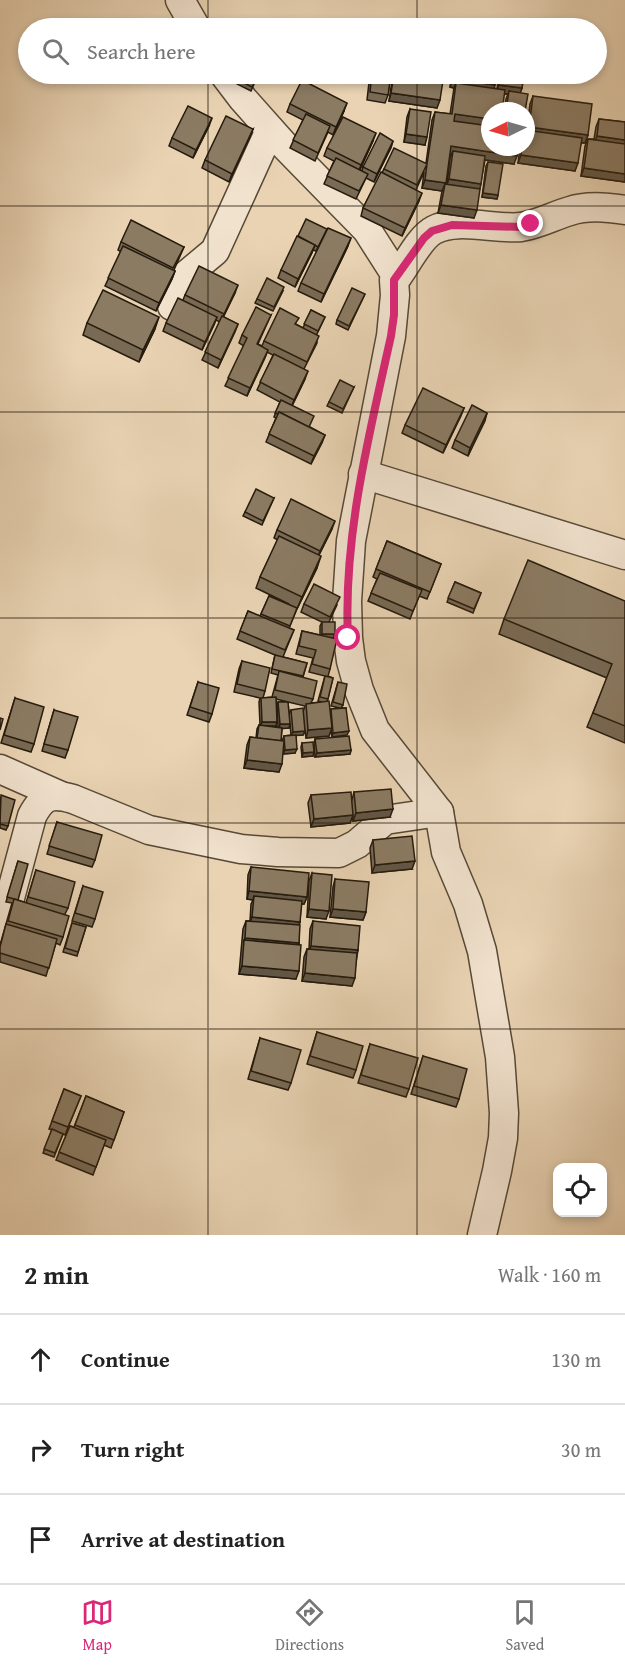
<!DOCTYPE html>
<html lang="en">
<head>
<meta charset="utf-8">
<style>
	:root { --surface:#fff; --page:#f2f2f2; --text:#222; --muted:#767676; --line:#e0e0e0; --accent:#db2777 }
	body { margin:0; font-family:"Gentium Book Plus",serif; background:var(--page); color:var(--text) }
	.controls { position:absolute; right:18px; bottom:18px; display:grid; overflow:hidden; border-radius:12px; box-shadow:0 3px 9px #0003 }
	.controls button { width:54px; height:54px; display:grid; place-items:center; padding:0; border:0; border-bottom:2px solid var(--line); background:var(--surface); color:var(--text); font:30px sans-serif }
	.compass { position:absolute; left:481px; top:102px; width:54px; height:54px; border-radius:50%; background:var(--surface); box-shadow:0 3px 9px #0003; rotate:265deg }
	.stop { position:absolute; width:18px; height:18px; margin:-14px; border:4px solid #db2777; border-radius:50%; background:#fff }
	.stop.end { background:#db2777; border-color:#fff; box-shadow:0 2px 6px #0008 }
	.list { margin:0; padding:0; list-style:none }
	h2 { display:flex; justify-content:space-between; align-items:center; height:78px; margin:0; padding:0 24px; font-size:26px }
	h2 small { font-size:20px; font-weight:400; color:var(--muted) }
	.list li { display:grid; grid-template-columns:39px 1fr auto; gap:18px; align-items:center; box-sizing:border-box; height:90px; padding:0 24px; border-top:2px solid var(--line) }
	.list b { display:block; font-size:22px; white-space:nowrap }
	.list em { font-size:20px; font-style:normal; color:var(--muted) }
	.icon { flex:none; width:33px; height:33px; fill:none; stroke:currentColor; stroke-width:2; stroke-linecap:round; stroke-linejoin:round }
	.map { position:relative; flex:none; width:625px; height:1235px; overflow:hidden }
	.search { position:absolute; background:var(--surface); box-shadow:0 3px 9px #0003; left:18px; right:18px; top:18px; height:66px; display:flex; align-items:center; gap:15px; box-sizing:border-box; padding:0 21px; border-radius:33px; color:var(--muted); font-size:22px }
	.sheet { height:348px; background:var(--surface) }
	nav { display:flex; justify-content:space-around; align-items:center; box-sizing:border-box; height:84px; border-top:2px solid var(--line); background:var(--surface); font-size:16px; color:var(--muted) }
	nav a { display:grid; justify-items:center; gap:3px }
	nav .on { color:var(--accent) }
	.map>svg:first-child { display:block }
</style>
</head>
<body>
<div class="map">
<svg width="625" height="1235" viewBox="0 0 625 1235">
	<rect width="100%" height="100%" fill="#e9d3b3"/>
	<filter id="stains"><feTurbulence type="fractalNoise" baseFrequency=".00333" numOctaves="4"/><feColorMatrix values="0 0 0 0 .2 0 0 0 0 .09 0 0 0 0 .02 0 0 0 .5 -.17"/></filter>
	<radialGradient id="worn" r=".72"><stop offset=".6" stop-color="#630" stop-opacity="0"/><stop offset="1" stop-color="#630" stop-opacity=".3"/></radialGradient>
	<g fill="none" stroke-linecap="round" stroke-linejoin="round">
		<defs>
			<g id="minor">
				<polyline points="180,0 196,28"/>
				<polyline points="224,74 243,99 284,145 367,230 397,277 394,280 395,295 391,336 351,541 347,601 348,638 351,661 359,690 375,730 439,812 446,852 468,904 482,951 500,1057 504,1113 503,1138 497,1171 482,1235"/>
				<path d="M397 277C407 264 420 237 434 230 457 217 496 230 521 227 539 224 553 216 570 211 587 205 607 207 625 210"/>
				<polyline points="172,306 185,276 215,251 270,130"/>
				<polyline points="363,474 625,555"/>
				<polyline points="0,769 61,796"/>
				<path d="M0 935 32 816C43 795 51 793 73 799L149 830 241 849 278 852 339 853 357 844 385 820 439 812"/>
			</g>
		</defs>
		<use href="#minor" stroke="#574936" stroke-width="31"/>
		<use href="#minor" stroke="#f1e2ce" stroke-width="28"/>
	</g>
	<g fill="#786a55" stroke="#261b0d" stroke-width="1.5" fill-rule="evenodd">
		<polygon points="241,74 257,77 251,91 237,84"/>
		<polygon points="370,74 391,74 388,95 385,103 367,100"/>
		<polygon points="393,74 444,74 437,108 389,101"/>
		<path d="M452 74H497L494 88 497 89 499 74H524L522 88 520 93 525 111H504L506 99 508 94H505L490 111 514 164 485 160 474 218 438 213 442 191 422 188 424 172 416 190 419 201 402 236 361 216 363 208 384 169 426 163 432 120 435 112 450 114 454 88 450 87ZM450 155H451L450 159 447 184H446Z"/>
		<polygon points="533,96 588,135 585,143 581,143 575,171 518,163 520,147 526,147 527,130 530,104"/>
		<polygon points="290,104 344,111 333,135 328,132 315,161 290,148 303,120 287,112"/>
		<polygon points="410,109 425,145 404,142 407,117"/>
		<polygon points="599,119 625,122 625,182 581,176 585,146 588,139 594,139 596,127"/>
		<polygon points="209,126 193,158 169,146 172,138"/>
		<polygon points="253,129 229,182 202,168 205,160"/>
		<polygon points="373,141 360,170 362,171 363,167 393,141 374,182 366,178 356,199 324,184 334,161 324,156 327,148"/>
		<polygon points="488,162 498,195 497,199 482,197 486,166"/>
		<polygon points="327,229 316,251 313,250 295,287 278,278 281,270"/>
		<polygon points="121,242 184,247 174,270 175,271 172,279 156,311 105,286 121,252 118,250"/>
		<polygon points="348,246 321,302 298,291 301,283"/>
		<polygon points="283,291 273,311 255,303 257,299"/>
		<polygon points="235,293 223,317 238,324 218,368 202,360 220,322 216,320 202,350 163,331 166,323 183,300 185,295"/>
		<polygon points="365,294 348,330 336,324 337,320"/>
		<polygon points="311,310 325,317 317,334 317,343 304,369 305,379 292,406 310,427 325,435 311,464 266,442 276,418 274,417 280,402 257,390 273,355 267,352 247,396 225,386 244,346 239,343 242,335 271,315 258,344 262,346 264,341 296,324 303,328"/>
		<polygon points="87,323 155,329 139,362 83,335"/>
		<polygon points="354,387 342,413 327,406 329,402"/>
		<polygon points="464,408 443,453 402,433 405,425"/>
		<polygon points="487,413 468,456 452,448 455,440"/>
		<polygon points="274,498 262,525 243,516 245,512"/>
		<path d="M332 529 319 555 317 568 297 609 289 628 294 630 283 657 307 663 303 677 313 699 311 703 322 702 318 701 325 676 309 672 313 658 296 654 302 631 320 635V626L322 622 301 612 304 604 337 605 329 622 335 634 333 638 330 669 328 676 333 678 327 702 330 712 331 709 340 708 331 706 338 682 343 705 341 708H346L332 737 331 730 329 736 306 738 305 731 303 735H296L295 753 283 754V749L279 772 244 768 247 745 250 737 256 738 257 729 259 725H260L259 702 260 698 234 692 239 669 242 661 265 691 263 698 272 697 278 675 271 673 275 655 237 639 248 611 260 616 269 596 289 604 256 588 260 577 278 540 274 538 277 530ZM276 699 288 702H278L277 706 278 727 268 726H276ZM288 702 305 706 303 712 291 710 289 714ZM290 724 291 735 284 736 282 741H281L282 728H289Z"/>
		<polygon points="387,541 441,564 427,599 419,596 410,619 368,601 377,579 373,577"/>
		<polygon points="455,582 481,593 473,613 447,602"/>
		<polygon points="625,601 625,743 587,727 607,678 499,634 504,619"/>
		<polygon points="198,682 212,714 209,722 187,715"/>
		<polygon points="15,698 34,744 31,752 1,743"/>
		<polygon points="54,710 68,750 65,758 42,751"/>
		<polygon points="315,739 351,750 350,754 315,757 314,743"/>
		<polygon points="302,743 313,756 302,757 301,747"/>
		<polygon points="354,792 390,817 353,821 353,816 350,823 311,827 308,803 311,795 352,800"/>
		<polygon points="0,797 8,826 6,830 0,828"/>
		<polygon points="57,822 95,860 92,867 47,854"/>
		<polygon points="373,840 412,869 372,873 370,848"/>
		<polygon points="18,861 18,900 26,903 36,870 68,908 65,914 63,937 60,945 56,943 46,976 0,962 0,945 12,903 6,902"/>
		<polygon points="251,867 307,897 304,904 301,904 300,922 299,925 299,943 296,979 239,974 243,929 246,921 250,921 251,904 253,900 247,899 248,875"/>
		<polygon points="312,873 326,919 307,917 309,881"/>
		<polygon points="335,879 366,912 363,920 330,917 333,887"/>
		<polygon points="83,886 95,919 92,927 72,921"/>
		<polygon points="313,921 358,950 352,986 302,981 304,957 307,949 309,949 310,929"/>
		<polygon points="72,923 86,927 77,956 63,952"/>
		<polygon points="317,1032 356,1070 353,1078 307,1064"/>
		<polygon points="260,1038 291,1083 288,1090 248,1079"/>
		<polygon points="370,1044 409,1089 406,1097 358,1083"/>
		<polygon points="423,1056 459,1099 456,1107 411,1094"/>
		<polygon points="64,1089 81,1096 65,1135 63,1134 54,1157 43,1153 52,1130 49,1129"/>
		<polygon points="86,1096 124,1112 111,1148 104,1145 93,1175 56,1160 70,1126 74,1127"/>
	</g>
	<g fill="#615645" stroke="#261b0d" stroke-width="1.5">
		<polygon points="453,79 495,85 492,93 456,83 454,88 450,87"/>
		<polygon points="499,85 522,88 519,96 509,91 508,94 496,93"/>
		<polygon points="391,93 440,100 437,108 389,101"/>
		<polygon points="347,103 344,111 333,135 336,127"/>
		<polygon points="455,114 490,119 490,128 452,122"/>
		<polygon points="212,118 209,126 193,158 196,150"/>
		<polygon points="529,127 588,135 585,143 526,135"/>
		<polygon points="253,129 250,137 229,182 232,174"/>
		<polygon points="376,133 373,141 358,173 361,165"/>
		<polygon points="406,134 427,137 425,145 404,142"/>
		<polygon points="597,136 625,140 625,148 594,144"/>
		<polygon points="393,141 391,148 374,182 377,174"/>
		<polygon points="451,146 517,156 514,164 452,155 453,151 451,155 448,154"/>
		<polygon points="521,155 578,163 575,171 518,163"/>
		<polygon points="584,168 625,174 625,182 581,176"/>
		<polygon points="449,179 481,184 479,192 446,187"/>
		<polygon points="425,180 446,183 444,189 445,184 442,191 422,188"/>
		<polygon points="422,193 419,201 402,236 405,228"/>
		<polygon points="483,193 498,195 497,199 482,197"/>
		<polygon points="441,205 477,210 474,218 438,213"/>
		<polygon points="351,238 348,246 321,302 324,294"/>
		<polygon points="315,245 312,253 295,287 298,279"/>
		<polygon points="175,271 172,279 156,311 159,303"/>
		<polygon points="238,285 235,293 221,322 224,314"/>
		<polygon points="159,317 155,329 139,362 143,350"/>
		<polygon points="217,317 214,325 202,350 205,342"/>
		<polygon points="238,324 235,332 218,368 221,360"/>
		<polygon points="268,350 265,358 247,396 250,388"/>
		<polygon points="308,371 305,379 291,408 294,400"/>
		<polygon points="464,408 461,416 443,453 446,445"/>
		<polygon points="487,413 485,421 468,456 470,448"/>
		<polygon points="325,435 322,443 311,464 314,456"/>
		<polygon points="335,521 332,529 317,559 320,551"/>
		<polygon points="321,556 317,568 297,609 302,597"/>
		<polygon points="322,634 335,634 333,638 320,638"/>
		<polygon points="262,722 277,722 276,726 260,726"/>
		<polygon points="280,724 290,724 289,728 279,729"/>
		<polygon points="332,728 329,736 306,738 308,730"/>
		<polygon points="305,731 303,735 291,736 293,732"/>
		<polygon points="349,731 347,735 332,737 333,733"/>
		<polygon points="297,749 295,753 283,754 285,750"/>
		<polygon points="351,750 350,754 315,757 317,753"/>
		<polygon points="314,752 313,756 302,757 303,753"/>
		<polygon points="247,760 282,764 279,772 244,768"/>
		<polygon points="393,809 390,817 353,821 356,813"/>
		<polygon points="353,815 350,823 311,827 314,819"/>
		<polygon points="415,861 412,869 372,873 375,865"/>
		<polygon points="249,891 307,897 304,904 254,900 254,896 253,900 247,899"/>
		<polygon points="309,909 329,911 326,919 307,917"/>
		<polygon points="333,909 366,912 363,920 330,917"/>
		<polygon points="252,917 300,922 297,930 249,925"/>
		<polygon points="245,938 299,943 296,951 244,941"/>
		<polygon points="311,946 358,950 355,958 308,954"/>
		<polygon points="242,966 299,971 296,979 239,974"/>
		<polygon points="305,973 355,978 352,986 302,981"/>
	</g>
	<g fill="#8b7b63" stroke="#261b0d" stroke-width="1.5">
		<polygon points="241,74 259,74 252,87 238,80"/>
		<polygon points="372,74 391,74 388,95 370,92"/>
		<polygon points="394,74 444,74 440,100 391,93"/>
		<polygon points="453,74 497,74 495,85 453,79"/>
		<polygon points="501,74 524,74 522,88 499,85"/>
		<polygon points="302,80 347,103 336,127 290,104"/>
		<polygon points="456,83 505,90 502,111 490,111 490,119 455,114 454,121 490,126 490,147 519,147 517,156 451,146 446,183 425,180 427,164 417,185 384,169 394,148 427,164 435,112 452,114"/>
		<polygon points="509,91 528,94 525,111 506,111"/>
		<polygon points="533,96 592,104 588,135 529,127"/>
		<polygon points="188,106 212,118 196,150 172,138"/>
		<polygon points="410,109 431,112 427,137 406,134"/>
		<polygon points="306,114 330,126 318,153 293,140"/>
		<polygon points="226,116 253,129 232,174 205,160"/>
		<polygon points="343,117 376,133 361,165 327,148"/>
		<polygon points="599,119 625,122 625,140 597,136"/>
		<polygon points="526,130 582,138 578,163 521,155 522,147 526,147"/>
		<polygon points="380,133 393,141 377,174 363,167"/>
		<polygon points="588,139 625,144 625,174 584,168"/>
		<polygon points="453,151 485,156 481,184 449,179"/>
		<polygon points="336,158 368,174 359,191 327,176"/>
		<polygon points="488,162 503,164 498,195 483,193"/>
		<polygon points="381,172 422,193 405,228 363,208"/>
		<polygon points="445,184 480,189 477,210 441,205"/>
		<polygon points="306,219 327,229 318,247 298,236"/>
		<polygon points="131,220 184,247 173,268 121,242"/>
		<polygon points="328,228 351,238 324,294 301,283"/>
		<polygon points="297,236 315,245 298,279 281,270"/>
		<polygon points="123,246 175,271 159,303 108,278"/>
		<polygon points="199,266 238,285 224,314 185,295"/>
		<polygon points="267,278 284,287 274,307 257,299"/>
		<polygon points="352,288 365,294 349,326 337,320"/>
		<polygon points="103,290 159,317 143,350 87,323"/>
		<polygon points="178,298 217,317 205,342 166,323"/>
		<polygon points="256,307 271,315 257,344 268,350 250,388 228,378 247,338 242,335"/>
		<polygon points="280,308 299,318 295,324 319,336 307,362 264,341"/>
		<polygon points="311,310 325,317 318,331 304,324"/>
		<polygon points="222,316 238,324 221,360 205,352"/>
		<polygon points="274,354 308,371 294,400 260,382"/>
		<polygon points="340,380 354,387 343,409 329,402"/>
		<polygon points="423,388 464,408 446,445 405,425"/>
		<polygon points="281,400 314,416 309,427 279,412 278,414 275,413"/>
		<polygon points="472,405 487,413 470,448 455,440"/>
		<polygon points="279,412 325,435 314,456 269,434"/>
		<polygon points="256,489 274,498 263,521 245,512"/>
		<polygon points="291,499 335,521 320,551 277,530"/>
		<polygon points="279,536 321,556 302,597 260,577"/>
		<polygon points="387,541 441,564 430,592 376,569"/>
		<polygon points="528,560 625,601 625,726 593,713 612,664 504,619"/>
		<polygon points="380,573 422,590 413,611 371,593"/>
		<polygon points="455,582 481,593 474,609 448,598"/>
		<polygon points="314,584 340,597 330,617 304,604"/>
		<polygon points="269,596 297,608 290,626 261,614"/>
		<polygon points="248,611 294,630 285,650 240,631"/>
		<rect x="322" y="622" width="13" height="12"/>
		<polygon points="302,631 337,639 330,669 312,664 316,650 299,646"/>
		<polygon points="275,655 307,663 303,676 272,669"/>
		<polygon points="242,661 270,668 265,691 237,684"/>
		<polygon points="279,671 317,681 313,699 275,690"/>
		<polygon points="325,676 333,678 328,699 320,697"/>
		<polygon points="198,682 219,688 212,714 190,707"/>
		<polygon points="338,682 347,684 343,705 333,702"/>
		<polygon points="276,697 277,722 262,722 261,698"/>
		<polygon points="15,698 44,707 34,744 4,735"/>
		<polygon points="329,701 332,728 308,730 306,704"/>
		<polygon points="278,702 288,702 290,724 280,724"/>
		<polygon points="303,708 305,731 293,732 291,710"/>
		<polygon points="346,708 349,731 333,733 331,709"/>
		<polygon points="54,710 78,717 68,750 44,744"/>
		<polygon points="0,718 3,719 0,730"/>
		<polygon points="259,725 282,728 281,741 257,738"/>
		<polygon points="296,735 297,749 285,750 284,736"/>
		<polygon points="349,736 351,750 317,753 315,739"/>
		<polygon points="250,737 284,741 282,764 247,760"/>
		<polygon points="313,742 314,752 303,753 302,743"/>
		<polygon points="391,789 393,809 356,813 354,792"/>
		<polygon points="351,792 353,815 314,819 311,795"/>
		<polygon points="1,795 15,800 8,826 0,824"/>
		<polygon points="57,822 102,835 95,860 49,846"/>
		<polygon points="412,836 415,861 375,865 373,840"/>
		<polygon points="18,861 28,864 18,900 7,897"/>
		<polygon points="251,867 309,873 307,897 249,891"/>
		<polygon points="36,870 75,882 68,908 28,897"/>
		<polygon points="312,873 332,875 329,911 309,909"/>
		<polygon points="335,879 369,882 366,912 333,909"/>
		<polygon points="83,886 103,892 95,919 75,913"/>
		<polygon points="254,896 302,901 300,922 252,917"/>
		<polygon points="14,899 69,916 63,937 8,921"/>
		<polygon points="246,921 300,925 299,943 245,938"/>
		<polygon points="313,921 360,926 358,950 311,946"/>
		<polygon points="72,923 86,927 78,952 65,948"/>
		<polygon points="6,924 57,939 49,968 0,953 0,947"/>
		<polygon points="244,940 301,945 299,971 242,966"/>
		<polygon points="307,949 357,953 355,978 305,973"/>
		<polygon points="317,1032 363,1046 356,1070 310,1056"/>
		<polygon points="260,1038 301,1050 291,1083 251,1071"/>
		<polygon points="370,1044 418,1058 409,1089 361,1075"/>
		<polygon points="423,1056 467,1069 459,1099 414,1086"/>
		<polygon points="64,1089 81,1096 68,1127 52,1121"/>
		<polygon points="86,1096 124,1112 114,1140 75,1125"/>
		<polygon points="70,1126 106,1140 96,1167 59,1152"/>
		<polygon points="52,1129 63,1134 55,1153 44,1149"/>
	</g>
	<g fill="none" stroke-linecap="round" stroke-linejoin="round">
		<path stroke="#db2777" stroke-width="8" d="M348 638C343 537 369 435 391 336L394 315V280L424 238 432 231 452 225 521 227 531 224"/>
	</g>
	<path fill="none" stroke="#261b0d" stroke-width="1.5" stroke-opacity="0.55" d="M208 0V28M417 0V28M208 74V1235M417 74V1235M0 206H625M0 412H625M0 618H625M0 823H625M0 1029H625"/>
	<rect width="100%" height="100%" filter="url(#stains)"/>
	<rect width="100%" height="100%" fill="url(#worn)"/>
</svg>
<div class="controls">
<button><svg class="icon" aria-label="locate" viewBox="0 0 24 24"><circle cx="12" cy="12" r="6"/><path d="M12 2v4M12 18v4M2 12h4M18 12h4"/></svg></button>
</div>
<svg class="compass" viewBox="-18 -18 36 36"><path d="M0-13l5 13h-10z" fill="#e53935"/><path d="M0 13l5-13h-10z" fill="#767676"/></svg>
<div class="stop" style="left:348px;top:638px"></div>
<div class="stop end" style="left:531px;top:224px"></div>
<div class="search"><svg class="icon" aria-label="search" viewBox="0 0 24 24"><circle cx="10" cy="10" r="6"/><path d="M15 15l6 6"/></svg>Search here</div>
</div>
<section class="sheet">
<h2>2 min<small>Walk · 160 m</small></h2>
<ul class="list">
<li><svg class="icon" aria-label="ahead" viewBox="0 0 24 24"><path d="M12 20V5M6 11l6-6 6 6"/></svg><div><b>Continue</b></div><em>130 m</em></li>
<li><svg class="icon" aria-label="right" viewBox="0 0 24 24"><path d="M7 20v-9h11M14 6l5 5-5 5"/></svg><div><b>Turn right</b></div><em>30 m</em></li>
<li><svg class="icon" aria-label="arrive" viewBox="0 0 24 24"><path d="M6 21V4h12l-3 4 3 4H6"/></svg><div><b>Arrive at destination</b></div></li>
</ul>
</section>
<nav>
<a class="on"><svg class="icon" aria-label="map" viewBox="0 0 24 24"><path d="M3 6l6-2 6 2 6-2v14l-6 2-6-2-6 2zM9 4v14M15 6v14"/></svg>Map</a>
<a><svg class="icon" aria-label="directions" viewBox="0 0 24 24"><path d="M12 3l9 9-9 9-9-9zM9 14v-3h6M13 9l2 2-2 2"/></svg>Directions</a>
<a><svg class="icon" aria-label="saved" viewBox="0 0 24 24"><path d="M7 4h10v16l-5-4-5 4z"/></svg>Saved</a>
</nav>
</body>
</html>
